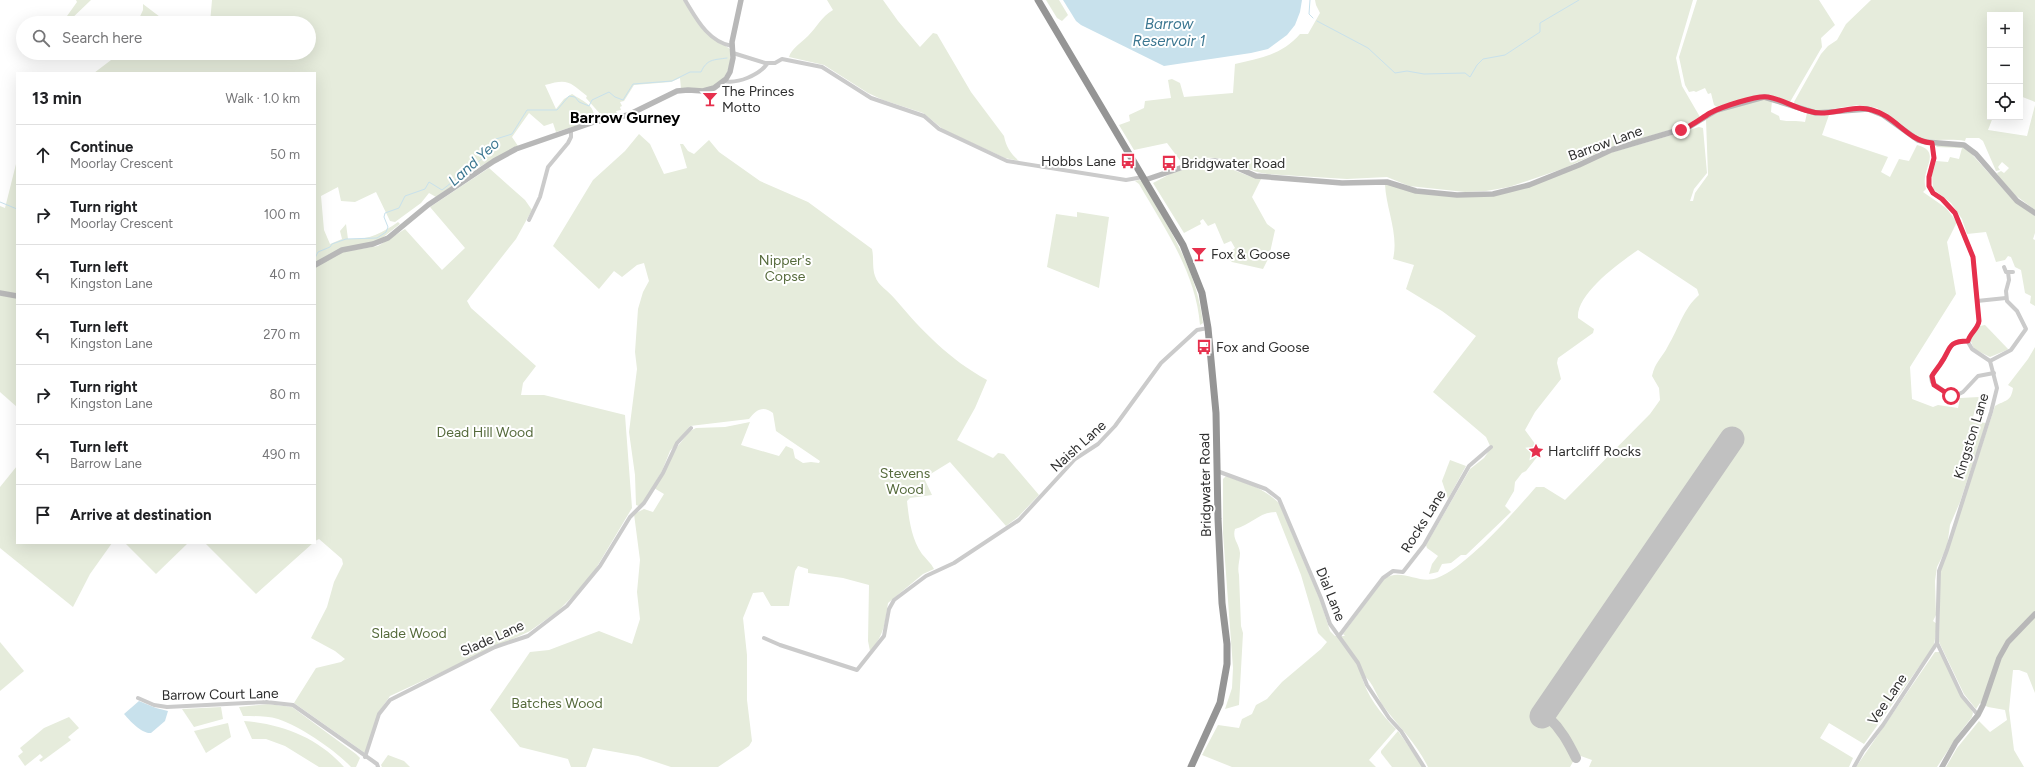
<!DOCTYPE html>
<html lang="en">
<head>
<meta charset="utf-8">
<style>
	:root { --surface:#fff; --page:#f6f6f6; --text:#202124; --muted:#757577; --line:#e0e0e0 }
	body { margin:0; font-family:Figtree,sans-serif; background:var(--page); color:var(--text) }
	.controls { position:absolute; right:12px; top:12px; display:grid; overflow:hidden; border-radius:0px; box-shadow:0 4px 16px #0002 }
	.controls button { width:36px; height:36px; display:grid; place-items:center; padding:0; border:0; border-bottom:1px solid var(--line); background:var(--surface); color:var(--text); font:20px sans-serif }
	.stop { position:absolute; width:12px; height:12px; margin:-9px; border:3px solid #e6304d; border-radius:50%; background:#fff }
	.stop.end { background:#e6304d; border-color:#fff; box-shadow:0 1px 4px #0008 }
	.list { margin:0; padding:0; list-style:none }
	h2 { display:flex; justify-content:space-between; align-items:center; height:52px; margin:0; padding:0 16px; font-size:17px }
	h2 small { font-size:13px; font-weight:400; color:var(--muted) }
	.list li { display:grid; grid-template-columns:26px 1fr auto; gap:12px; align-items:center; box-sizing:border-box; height:60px; padding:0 16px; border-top:1px solid var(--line) }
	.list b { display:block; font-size:15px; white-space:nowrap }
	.list p { margin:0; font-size:13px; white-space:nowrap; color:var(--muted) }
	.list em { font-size:13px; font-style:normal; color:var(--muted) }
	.icon { flex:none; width:22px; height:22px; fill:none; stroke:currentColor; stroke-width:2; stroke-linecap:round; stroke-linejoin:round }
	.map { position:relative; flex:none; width:2035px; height:767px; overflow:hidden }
	.search { position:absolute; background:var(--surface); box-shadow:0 4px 16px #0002; left:16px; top:16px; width:300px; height:44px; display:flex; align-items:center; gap:10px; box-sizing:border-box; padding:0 14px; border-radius:22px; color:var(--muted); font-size:15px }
	.panel { position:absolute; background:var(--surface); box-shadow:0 4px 16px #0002; left:16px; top:72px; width:300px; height:472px; border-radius:0px }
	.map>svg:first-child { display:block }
</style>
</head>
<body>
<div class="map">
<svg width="2035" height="767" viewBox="0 0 2035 767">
	<rect width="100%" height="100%" fill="#fff"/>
	<g fill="#e6ecdc">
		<polygon points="76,0 91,0 67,23 62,23 77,2"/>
		<path d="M212 0H683L703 30 730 49C732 66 726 82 710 88 702 91 689 89 681 89L680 78 671 82 634 85 624 101 620 102 622 106 620 107 621 110 616 111 618 116 605 117 602 116 586 98 587 96C570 82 568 78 545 85L556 109 564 99 572 94C581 100 595 105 594 117L588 122 556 132 553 123 544 126 529 113 512 137 518 146 481 166 436 197 429 193 421 203 395 222 390 221 376 192 355 202 341 201 338 187 321 196 324 230 330 244 342 239 340 231 346 224 348 239C368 240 381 234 398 222L400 224 381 239 315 263V73H94L115 57V53H309V23H210Z"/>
		<path d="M827 0H883L898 21 920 47 933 33 937 34 971 92 1004 136C1006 147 1011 154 1019 161L1005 158 944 130 923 113 883 100 868 93 824 65 789 57C791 49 802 42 808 36 817 27 821 17 833 10Z"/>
		<polygon points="1046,0 1059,0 1068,15 1062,21 1057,18"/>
		<path d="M1315 0H1693L1676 58 1682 86 1700 117 1686 125 1606 149 1565 168 1509 187 1486 191 1465 192 1409 186 1387 177 1347 179 1267 174C1252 172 1240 165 1226 160 1212 155 1195 159 1182 163L1167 143 1134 150 1119 125 1130 121 1129 115 1144 108 1145 101 1171 98 1168 80 1172 79 1180 83 1184 97 1233 93 1235 64C1260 58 1282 55 1300 34H1308L1320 13 1316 5Z"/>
		<polygon points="1697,0 1819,0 1835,25 1821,38 1822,47 1790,102 1763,94 1717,107 1714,105 1711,93 1708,94 1705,88 1696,92 1694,91 1689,92 1685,85 1679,57"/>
		<path d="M1871 0H2035V102L2020 96V15H1990V117H1993L1988 130 2027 136 2035 105V210L2015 195 1999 177 1997 173 2001 171 2004 173 2009 168 2002 162 1998 167 2000 170 1996 171 1983 141 1979 138H1966L1965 141C1950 138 1934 142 1919 138L1877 108 1858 105 1818 111 1795 104 1794 102 1821 54 1828 46 1837 40 1846 24Z"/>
		<polygon points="143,4 168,23 137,23 143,10"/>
		<path d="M1760 100H1772L1771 112 1779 116 1780 120C1789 122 1796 120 1805 122L1807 113 1819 116 1829 115 1822 135 1888 157 1881 172 1890 177 1899 159 1909 161 1917 145C1944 152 1919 170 1926 189L1923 192 1946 208 1957 222 1947 242 1956 294 1910 367 1912 399 1933 407 1938 405 1958 408 1960 398 1979 397 1973 417 1979 422 1986 423 1960 502 1950 525 1947 547 1937 567 1935 581 1936 615 1933 621 1937 624 1934 646 1864 744 1829 723 1820 738 1853 758 1849 767H1589L1592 760 1578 755 1551 713 1554 703 1734 441V438L1731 437 1728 439 1541 711 1540 715 1554 725 1566 742 1574 760 1570 767H1428C1417 744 1399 727 1384 707 1376 696 1373 680 1361 674 1366 695 1381 714 1396 729L1369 760 1376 767H1232L1202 755 1218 725 1239 728 1242 719 1252 714 1256 705 1267 699 1282 682 1321 649 1327 642 1318 633 1301 575 1276 512C1259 512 1251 525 1235 529 1232 539 1239 543 1240 553 1240 561 1237 566 1239 575L1241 626 1243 633 1239 705 1225 709 1232 688 1233 668 1223 533V479L1226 476C1247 484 1262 487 1279 503L1320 600 1330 631 1335 636H1345L1343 634 1384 579C1401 567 1419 585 1437 578 1468 566 1513 513 1536 487H1544L1565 500 1650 414 1660 400 1659 388 1652 376C1655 362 1662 358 1668 346 1679 328 1683 309 1699 295L1697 289 1638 250C1619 263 1576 294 1578 318L1594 329 1593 333 1558 358 1557 363 1561 379 1535 412 1525 430 1541 452 1526 471 1522 473 1515 482 1514 491 1505 506 1511 512 1466 555H1461L1451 563 1442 564 1438 572 1429 574 1432 564 1438 556 1427 548 1426 545 1470 469 1484 458 1491 448 1486 437 1433 392 1476 336 1442 311 1406 289 1414 265 1393 259C1399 234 1386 209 1385 184 1426 192 1457 201 1500 194L1610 153 1699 127 1703 128 1707 173 1694 189 1690 201H1693L1695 193 1708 175 1706 120 1718 112Z"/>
		<path d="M639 134 650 144 664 174 687 168 680 144H683L688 151 694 154 709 140 719 152 760 181 808 202 872 249C874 257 872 267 875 276 878 286 889 291 895 299 923 332 949 359 987 380L975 408 957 440 993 458 998 453 1004 454 1039 495 1018 517 1006 526 950 462 924 478 932 495 910 498 907 501C909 519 911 538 922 554 926 559 931 563 934 569L923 574 888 603C885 623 884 636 870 651L868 641 869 585 843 578 808 573V569L798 566 795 571 789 606H771L763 592 753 593 743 618 747 655V700L752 741 749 746 718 767H671L638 756 593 748 586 767H571L568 759 520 747 490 710 530 652 549 650 599 631 632 644 640 619 637 592 640 560 634 514 644 509 653 512 664 494 654 488 673 452 690 431 696 428 725 427 750 422 741 445 779 456 786 446 793 449 795 458 803 463 811 462 819 463 820 461 776 431 773 413C763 405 756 410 749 419L690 426 670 451 662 471 643 503 639 506 636 505 635 475 629 432 637 369 635 352 638 309 643 292 649 281 644 263 637 265 622 277 614 271 599 289 553 246 593 180 625 151Z"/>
		<polygon points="1938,145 1962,147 1969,151 2013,200 2035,216 2035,233 2033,239 2035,240 2035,306 2030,303 2031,296 2025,293 2021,270 2015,267 2011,257 2008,256 2005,260 1996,262 1986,232 1967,234 1962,219 1951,203 1933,189 1932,175 1936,161 1948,162 1950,157 1959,159 1962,148 1936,147"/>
		<polygon points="17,160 17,294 0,291 0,206 5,208"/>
		<polygon points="1205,164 1218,164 1249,176 1261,179 1252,197 1267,224 1275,230 1269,257 1263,269 1232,262 1226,256 1235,248 1231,241 1224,244 1215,223 1208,226 1203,219 1200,221 1201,224 1184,233 1153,183 1172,173"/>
		<polygon points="489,168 525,200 532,210 516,239 467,301 471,308 536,366 523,383 521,395 544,395 625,415 632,508 595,570 579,590 558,611 530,631 390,696 378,713 365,753 294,703 316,668 341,662 345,659 335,651 311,638 327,607 334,582 343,564 342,559 319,539 315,541 315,267 342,252 378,246 405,229 442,270 465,248 430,207"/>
		<path d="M1139 180 1142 181C1169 229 1196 267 1203 323L1200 325C1196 273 1165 229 1139 184L1135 181Z"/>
		<polygon points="1077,212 1109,217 1099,288 1047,267 1056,214 1077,217"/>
		<polygon points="0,295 17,298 17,407 0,392"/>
		<polygon points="1985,325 2008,349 2007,350 1990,357 1974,349 1970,339 1980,326"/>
		<path d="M2035 347V693L2027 673 2019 670H2013L2009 710 2014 750 2024 767H1946L1957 748 1979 721 1990 732 2007 720 2005 710 1988 707 1980 703 1976 709 1964 694 1939 642 1940 573 1995 406C2005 400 2011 402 2013 388L2008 385 2028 359Z"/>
		<polygon points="1450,460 1466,466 1448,499 1442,481"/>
		<polygon points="17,466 17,543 112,543 90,574 73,607 0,548 0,487"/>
		<polygon points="125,543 188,543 156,574"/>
		<polygon points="205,543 313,543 256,594"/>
		<polygon points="0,642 24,671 0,691"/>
		<polygon points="1935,652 1940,652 1973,713 1972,717 1958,735 1937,767 1856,767"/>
		<path d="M268 704 292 707 356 754 360 758 356 767H351C335 750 300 726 278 719 267 716 254 716 243 716L239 707Z"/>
		<polygon points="221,707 223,719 194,727 182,709"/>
		<polygon points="69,717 79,728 68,737 71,740 41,762 39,760 43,757 40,754 25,766 18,756 23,752 20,748 44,728"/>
		<path d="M244 721C283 724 318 738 344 767H319L285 746 266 739H252Z"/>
		<polygon points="228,723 231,737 206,753 194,731"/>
		<polygon points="1398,731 1423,767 1392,767 1381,753 1381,751"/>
		<polygon points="388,755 404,761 410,767 382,767 381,765"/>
	</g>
	<g fill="#c8e1ec">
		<polygon points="1063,0 1302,0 1300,12 1295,25 1287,35 1268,49 1251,53 1164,66 1081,25 1076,21"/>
		<path d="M139 701 156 708 168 711 165 721 151 733C142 734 130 721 124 714Z"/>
	</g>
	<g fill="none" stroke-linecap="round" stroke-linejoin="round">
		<g stroke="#c8e1ec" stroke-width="1">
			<polyline points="1310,0 1309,14 1313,18"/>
			<polyline points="1317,21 1368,48 1395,73 1407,71 1424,74 1465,73 1470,77 1477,65 1483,59 1505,55 1540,32 1540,23 1579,0"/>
			<polyline points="0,202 17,209"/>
			<path d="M315 258 318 252 330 247 332 244 346 239 377 238 386 232 388 227 384 217 385 213 399 208 405 196 425 189 429 182 442 190 483 158 485 150 490 149 496 139 512 134 527 110H557L569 96 575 97 579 102 589 106 592 100 609 92 615 97 623 100 633 84 672 81 690 72H701C707 59 713 60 727 58"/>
		</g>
		<path stroke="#c1c1c1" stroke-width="10" d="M1547 708 1548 717C1561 729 1568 742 1576 758"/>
		<polyline stroke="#c1c1c1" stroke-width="25" points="1542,716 1732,439"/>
		<g stroke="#cbcbcb" stroke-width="4">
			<path d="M685 0C696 18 708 42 732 46"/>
			<polyline points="733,53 765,63 775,63 782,59 822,67 871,98 924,116 939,129 1007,161 1126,180 1143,177"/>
			<path d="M724 81C738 84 759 75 767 64"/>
			<path d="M1932 143 1934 158 1929 177V186L1933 193 1942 199 1955 213 1973 257 1979 321C1978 329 1969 333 1968 342L1972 349 1990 361 1997 388 1991 412 1947 550 1939 571 1937 643 1962 696 1978 715"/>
			<polyline points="529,220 540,197 548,167 568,143 571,137 571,130"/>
			<polyline points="2004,267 2006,272 2013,272"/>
			<polyline points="1977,301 2006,298"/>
			<path d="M1968 341C1947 341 1951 349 1941 364 1938 368 1934 372 1931 377L1932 382 1948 394 1957 395 1963 392 1978 376 1994 373"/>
			<polyline points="1990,361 2011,350 2026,329 2017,311 2007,301 2006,291 2009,280 2008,272"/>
			<polyline points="1217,471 1266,489 1279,499 1321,598 1330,624 1358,663 1367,685 1389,718 1401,731 1424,767"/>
			<polyline points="1339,636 1383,578 1393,571 1403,572 1424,545 1469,466 1491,447"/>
			<polyline points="764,638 780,645 857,670 884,636 889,609 894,600 926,576 954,563 1019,520 1075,459 1098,444 1115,426 1161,363 1197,330 1208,328"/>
			<polyline points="138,698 154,705 167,707 266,702 293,705 377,764 378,767"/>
			<polyline points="365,757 379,714 390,700 495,647 528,636 567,606 600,566 630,517 644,503 663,473 677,443 691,428"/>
			<polyline points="1854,767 1863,751 1883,725 1937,643"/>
		</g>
		<g stroke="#b8b8b8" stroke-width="5.5">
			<polyline points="1145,180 1192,164 1215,161 1226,163 1256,176 1342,183 1387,182 1416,191 1457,195 1493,194 1529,185 1579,165 1611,150 1689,127 1717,110 1764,97 1816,113 1868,109 1883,115 1918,140 1926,142 1964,145 1976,154 2017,201 2035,213"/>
			<polyline points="315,265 342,250 373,244 388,238 428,205 494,161 516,149 594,122 628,115 677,91 688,90 703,91 714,88 726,79 730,72 733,58 732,42 741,0"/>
			<polyline points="0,293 17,296"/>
			<polyline points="1942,767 1956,742 1978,715 1983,705 1999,658 2008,642 2035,614"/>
		</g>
		<polyline stroke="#959595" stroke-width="7" points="1038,0 1183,245 1202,293 1208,328 1216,413 1218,519 1222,603 1227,644 1227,664 1220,703 1191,767"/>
	</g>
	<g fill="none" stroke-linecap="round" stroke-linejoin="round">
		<path stroke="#e6304d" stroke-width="5" d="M1681 130C1692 126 1700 119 1710 113 1721 107 1757 95 1768 97 1786 100 1802 113 1821 113 1838 113 1855 105 1872 110 1896 116 1907 141 1932 143L1934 158 1929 177V186L1933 193 1942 199 1955 213 1973 257 1979 321C1978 329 1970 333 1968 341 1947 341 1951 349 1941 363 1938 368 1934 372 1932 376L1934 385 1951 396"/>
	</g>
	<defs>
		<symbol id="bar-bare" viewBox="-9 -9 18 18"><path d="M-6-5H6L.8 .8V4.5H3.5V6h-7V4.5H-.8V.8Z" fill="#e6304d" stroke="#fff" stroke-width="2.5" paint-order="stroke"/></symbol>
		<symbol id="bus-bare" viewBox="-9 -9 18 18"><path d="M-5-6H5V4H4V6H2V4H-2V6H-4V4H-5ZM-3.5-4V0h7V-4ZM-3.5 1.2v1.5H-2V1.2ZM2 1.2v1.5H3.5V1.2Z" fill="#e6304d" stroke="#fff" stroke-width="2.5" paint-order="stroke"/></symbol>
		<symbol id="sight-bare" viewBox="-9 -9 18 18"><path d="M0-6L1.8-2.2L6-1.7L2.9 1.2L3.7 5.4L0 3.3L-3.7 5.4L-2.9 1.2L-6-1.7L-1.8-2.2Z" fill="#e6304d" stroke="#fff" stroke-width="2.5" paint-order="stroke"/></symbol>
	</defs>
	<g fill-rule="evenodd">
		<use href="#bar-bare" x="699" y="88" width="22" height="22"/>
		<use href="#bus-bare" x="1117" y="150" width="22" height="22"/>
		<use href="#bus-bare" x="1158" y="152" width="22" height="22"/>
		<use href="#bar-bare" x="1188" y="243" width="22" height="22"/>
		<use href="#bus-bare" x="1193" y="336" width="22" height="22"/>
		<use href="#sight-bare" x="1525" y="440" width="22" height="22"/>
	</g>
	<g text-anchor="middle" stroke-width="4" stroke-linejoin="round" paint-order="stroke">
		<g font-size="14" fill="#2e2e2e" stroke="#fff" text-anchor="start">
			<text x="722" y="96">The Princes<tspan x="722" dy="16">Motto</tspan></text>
			<text x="1116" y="166" text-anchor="end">Hobbs Lane</text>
			<text x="1181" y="168">Bridgwater Road</text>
			<text x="1211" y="259">Fox &amp; Goose</text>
			<text x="1216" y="352">Fox and Goose</text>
			<text x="1548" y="456">Hartcliff Rocks</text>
		</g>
		<g font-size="14" fill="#2e2e2e" stroke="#fff">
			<text transform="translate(1605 143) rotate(-20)" y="5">Barrow Lane</text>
			<text transform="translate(1971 436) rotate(-73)" y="5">Kingston Lane</text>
			<text transform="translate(1078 446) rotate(-42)" y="5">Naish Lane</text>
			<text transform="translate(1205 485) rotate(-91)" y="5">Bridgwater Road</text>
			<text transform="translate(1423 521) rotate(-58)" y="5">Rocks Lane</text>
			<text transform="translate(1331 594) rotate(68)" y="5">Dial Lane</text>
			<text transform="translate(492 638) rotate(-24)" y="5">Slade Lane</text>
			<text transform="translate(220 694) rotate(-1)" y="5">Barrow Court Lane</text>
			<text transform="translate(1887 699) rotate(-56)" y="5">Vee Lane</text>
		</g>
		<g font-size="14" fill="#556a3b" stroke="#fff">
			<text x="785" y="265">Nipper's<tspan x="785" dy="16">Copse</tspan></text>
			<text x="485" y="437">Dead Hill Wood</text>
			<text x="905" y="478">Stevens<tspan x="905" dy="16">Wood</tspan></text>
			<text x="409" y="638">Slade Wood</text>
			<text x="557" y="708">Batches Wood</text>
		</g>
		<g font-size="15" font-style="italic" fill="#3c7791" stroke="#fff">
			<text x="1169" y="29">Barrow<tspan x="1169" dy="17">Reservoir 1</tspan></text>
			<text transform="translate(474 162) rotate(-42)" y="5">Land Yeo</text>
		</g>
		<g font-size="16" font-weight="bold" fill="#000" stroke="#fff">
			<text x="625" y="123">Barrow Gurney</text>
		</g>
	</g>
</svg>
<div class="controls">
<button>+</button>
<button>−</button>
<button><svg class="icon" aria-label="locate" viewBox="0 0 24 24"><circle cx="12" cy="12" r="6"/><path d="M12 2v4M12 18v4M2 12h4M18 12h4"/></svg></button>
</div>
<div class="stop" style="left:1951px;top:396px"></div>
<div class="stop end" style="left:1681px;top:130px"></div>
<div class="search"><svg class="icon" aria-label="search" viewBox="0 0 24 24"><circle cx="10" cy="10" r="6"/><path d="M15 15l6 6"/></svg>Search here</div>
<section class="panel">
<h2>13 min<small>Walk · 1.0 km</small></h2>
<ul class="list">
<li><svg class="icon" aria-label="ahead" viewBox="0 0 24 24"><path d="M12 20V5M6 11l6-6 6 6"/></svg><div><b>Continue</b><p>Moorlay Crescent</p></div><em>50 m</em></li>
<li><svg class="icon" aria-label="right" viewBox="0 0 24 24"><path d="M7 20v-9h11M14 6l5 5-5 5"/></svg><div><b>Turn right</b><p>Moorlay Crescent</p></div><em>100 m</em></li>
<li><svg class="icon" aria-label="left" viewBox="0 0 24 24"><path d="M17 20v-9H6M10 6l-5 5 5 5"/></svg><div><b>Turn left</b><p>Kingston Lane</p></div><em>40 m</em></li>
<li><svg class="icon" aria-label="left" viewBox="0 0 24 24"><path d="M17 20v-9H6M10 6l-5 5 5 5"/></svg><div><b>Turn left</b><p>Kingston Lane</p></div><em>270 m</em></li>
<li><svg class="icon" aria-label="right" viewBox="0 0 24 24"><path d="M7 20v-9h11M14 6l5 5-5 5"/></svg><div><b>Turn right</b><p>Kingston Lane</p></div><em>80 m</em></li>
<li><svg class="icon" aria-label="left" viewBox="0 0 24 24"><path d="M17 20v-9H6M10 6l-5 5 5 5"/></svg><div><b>Turn left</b><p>Barrow Lane</p></div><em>490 m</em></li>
<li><svg class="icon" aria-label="arrive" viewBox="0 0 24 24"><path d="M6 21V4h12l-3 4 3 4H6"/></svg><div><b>Arrive at destination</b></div></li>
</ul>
</section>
</div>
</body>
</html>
